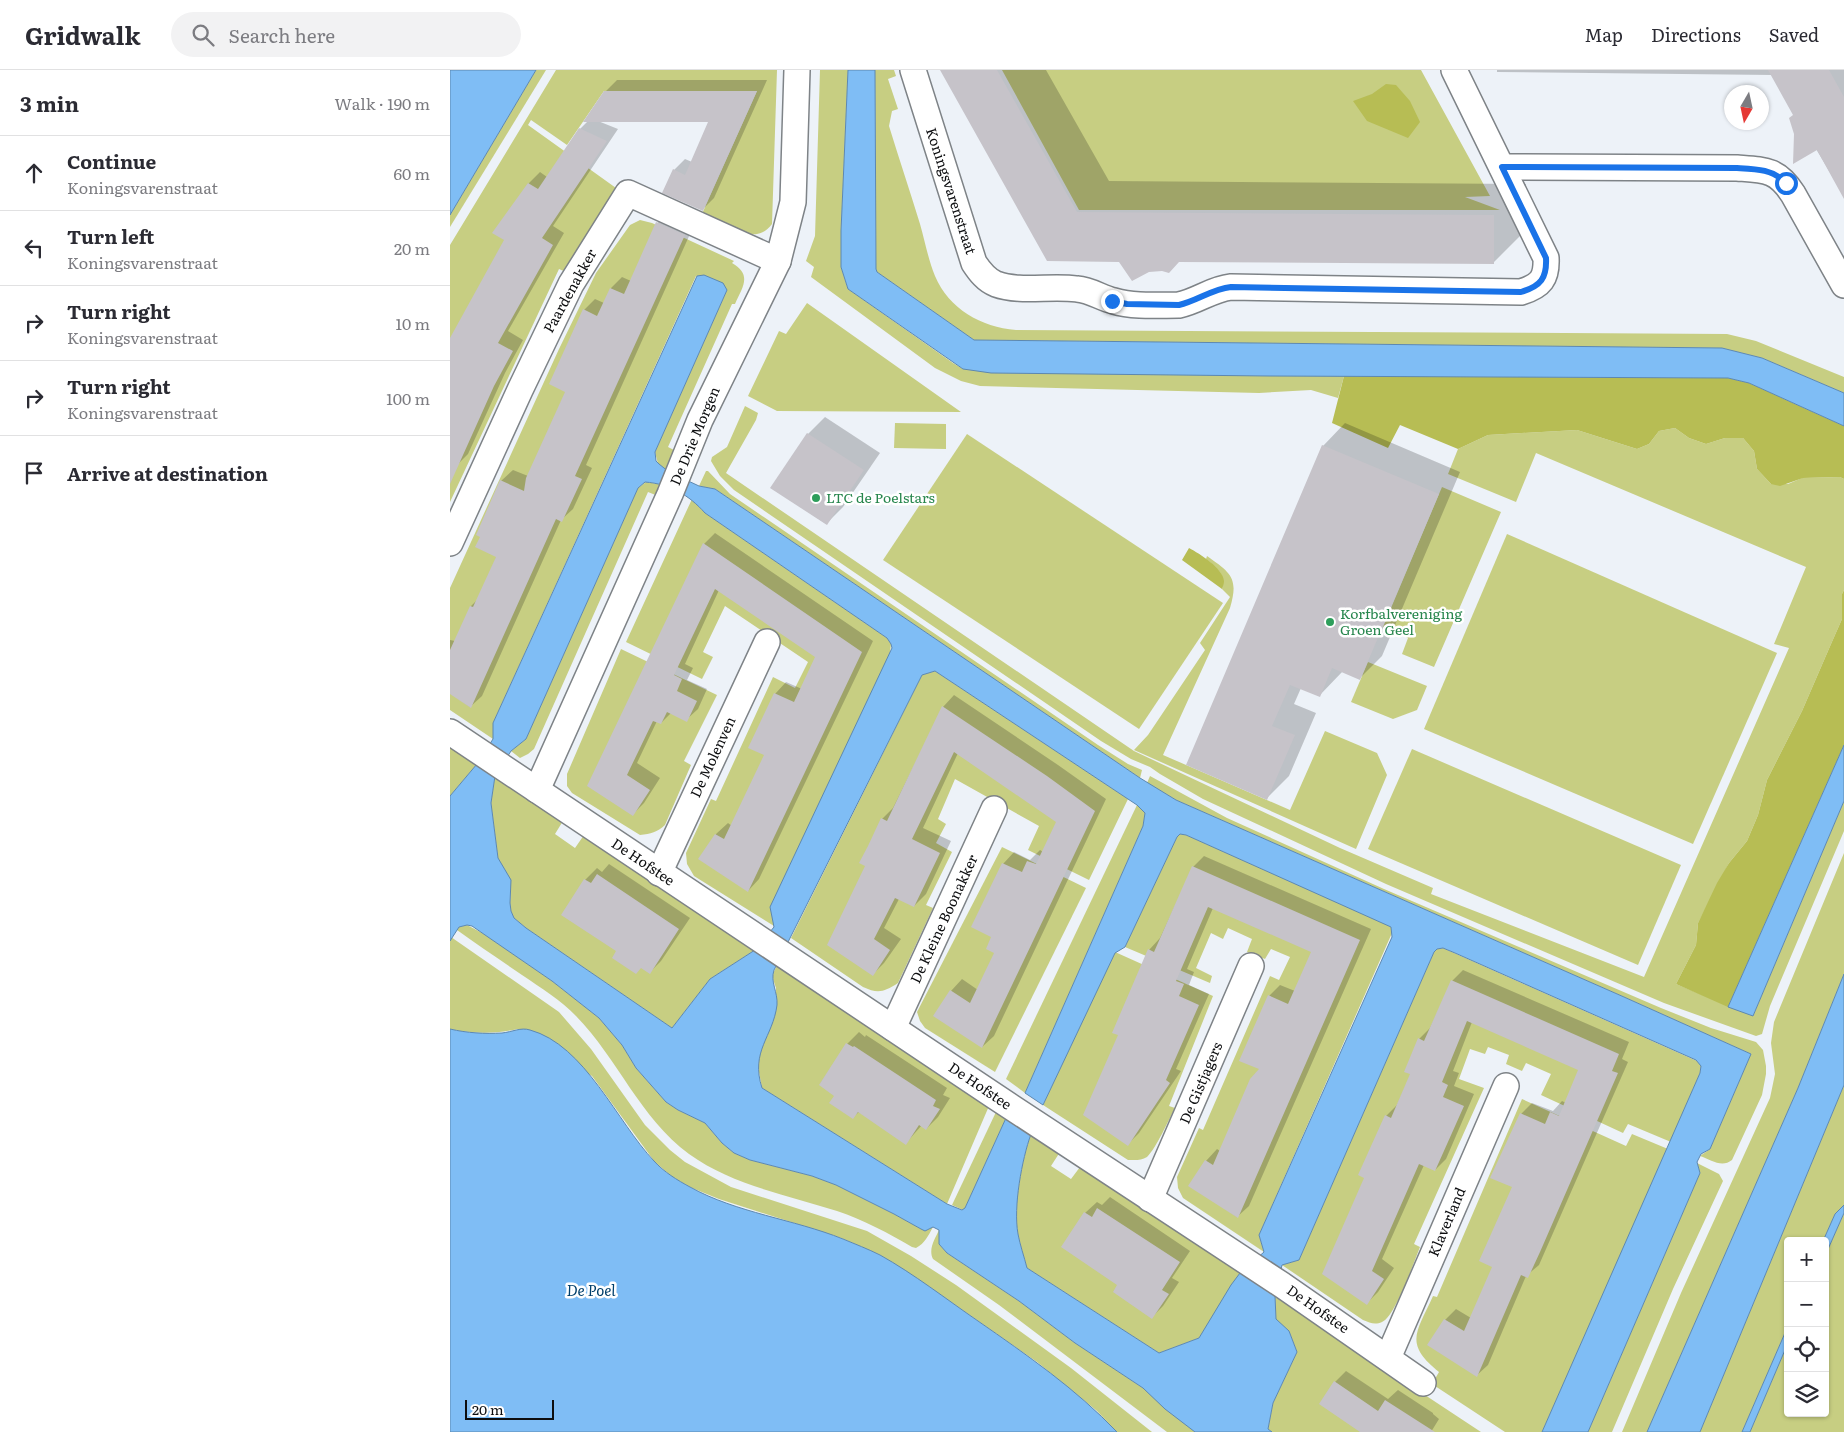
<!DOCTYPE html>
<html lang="en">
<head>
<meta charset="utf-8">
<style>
	:root { --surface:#fff; --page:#f2f2f3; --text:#2b2b33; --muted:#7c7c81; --line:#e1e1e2 }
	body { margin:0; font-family:Literata,serif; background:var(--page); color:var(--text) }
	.controls { position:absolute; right:15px; bottom:15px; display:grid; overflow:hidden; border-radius:5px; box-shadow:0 1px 4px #0004 }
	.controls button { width:45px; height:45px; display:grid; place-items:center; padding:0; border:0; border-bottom:1px solid var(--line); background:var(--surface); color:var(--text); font:25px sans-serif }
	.compass { position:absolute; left:1274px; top:15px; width:45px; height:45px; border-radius:50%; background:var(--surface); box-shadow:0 1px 4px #0004; rotate:189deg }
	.scale { position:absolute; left:15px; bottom:12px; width:89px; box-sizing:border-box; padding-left:5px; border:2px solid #0d0e10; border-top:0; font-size:14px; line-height:18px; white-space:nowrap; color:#0d0e10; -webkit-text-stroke:4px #fff; paint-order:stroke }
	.stop { position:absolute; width:15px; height:15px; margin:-11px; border:4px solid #1a73e8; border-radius:50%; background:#fff }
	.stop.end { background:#1a73e8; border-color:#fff; box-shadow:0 1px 5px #0008 }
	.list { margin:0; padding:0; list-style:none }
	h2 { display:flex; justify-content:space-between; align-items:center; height:65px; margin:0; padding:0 20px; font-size:21px }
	h2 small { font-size:16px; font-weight:400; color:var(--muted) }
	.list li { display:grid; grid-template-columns:32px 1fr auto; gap:15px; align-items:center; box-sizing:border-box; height:75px; padding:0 20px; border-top:1px solid var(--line) }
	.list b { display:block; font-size:19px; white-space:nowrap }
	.list p { margin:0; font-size:16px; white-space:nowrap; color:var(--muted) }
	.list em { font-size:16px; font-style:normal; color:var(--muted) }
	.icon { flex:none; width:28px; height:28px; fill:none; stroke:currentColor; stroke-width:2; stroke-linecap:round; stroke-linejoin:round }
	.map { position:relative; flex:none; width:1394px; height:1362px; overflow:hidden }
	header { display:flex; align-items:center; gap:30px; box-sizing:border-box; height:70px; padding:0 25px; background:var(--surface); border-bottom:1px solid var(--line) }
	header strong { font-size:24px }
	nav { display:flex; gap:28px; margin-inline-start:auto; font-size:18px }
	.search { width:350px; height:45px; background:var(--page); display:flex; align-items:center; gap:12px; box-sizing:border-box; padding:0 18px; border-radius:28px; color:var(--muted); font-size:19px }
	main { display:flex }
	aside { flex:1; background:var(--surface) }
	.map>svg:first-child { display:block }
</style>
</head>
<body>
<header>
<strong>Gridwalk</strong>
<div class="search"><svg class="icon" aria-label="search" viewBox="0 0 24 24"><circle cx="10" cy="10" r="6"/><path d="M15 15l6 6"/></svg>Search here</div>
<nav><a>Map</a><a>Directions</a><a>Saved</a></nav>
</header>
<main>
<aside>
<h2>3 min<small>Walk · 190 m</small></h2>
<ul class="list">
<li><svg class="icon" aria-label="ahead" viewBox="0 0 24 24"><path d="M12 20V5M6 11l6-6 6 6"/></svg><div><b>Continue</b><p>Koningsvarenstraat</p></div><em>60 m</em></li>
<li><svg class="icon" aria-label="left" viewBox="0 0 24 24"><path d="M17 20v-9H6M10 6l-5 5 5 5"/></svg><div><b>Turn left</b><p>Koningsvarenstraat</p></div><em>20 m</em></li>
<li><svg class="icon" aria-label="right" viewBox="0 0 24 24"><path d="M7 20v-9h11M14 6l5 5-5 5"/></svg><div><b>Turn right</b><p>Koningsvarenstraat</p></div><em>10 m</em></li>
<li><svg class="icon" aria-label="right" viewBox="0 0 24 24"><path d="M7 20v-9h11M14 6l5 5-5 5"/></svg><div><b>Turn right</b><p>Koningsvarenstraat</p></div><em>100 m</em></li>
<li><svg class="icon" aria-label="arrive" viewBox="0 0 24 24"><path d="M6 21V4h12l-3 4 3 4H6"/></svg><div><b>Arrive at destination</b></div></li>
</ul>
</aside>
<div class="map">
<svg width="1394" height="1362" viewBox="0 0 1394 1362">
	<rect width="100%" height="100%" fill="#edf2f8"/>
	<g fill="#c7ce82">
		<polygon points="86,0 96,0 0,157 0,145"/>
		<path d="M106 0H327L322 154C318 159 314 163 307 164 292 166 265 151 251 146L307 21H154L117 75 81 50 78 55 173 123 116 202 109 199 0 432V175Z"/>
		<polygon points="370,0 398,0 391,161 391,197 395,210 398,219 503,293 513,299 819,306 894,306 888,328 861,320 809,323 530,316 511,311 485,298 361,207 364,197 356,191 365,166"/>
		<path d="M425 0H444L446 6 438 9 448 39 442 41 439 56C449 89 460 121 470 154 475 171 478 189 485 206 499 239 531 257 566 260L1277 264 1306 271 1394 307V323L1312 288 1272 278 524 270 427 202 426 199Z"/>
		<polygon points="552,0 971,0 1040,126 1015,127 1050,140 629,140"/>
		<path d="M190 150 202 153 284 191 282 193C303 205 292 218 285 234H282L218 377 228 382 219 402 208 394 205 382 277 220 246 206 43 653V669L0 640V518L109 279 146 203 180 155Z"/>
		<polygon points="357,233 511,342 327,341 298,326 329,261 336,264"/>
		<polygon points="295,336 308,343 306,350 276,403 684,681 890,778 983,818 981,824 1194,907 1339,578 1324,574 1356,497 1086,383 1066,432 998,404 1008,379 1038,365 1127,360 1187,379 1199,374 1209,361 1225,358 1239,368 1256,374 1275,368 1293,368 1304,381 1307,399 1321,414 1338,414 1352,408 1390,407 1394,409 1394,520 1392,524 1392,549 1381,574 1352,641 1317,710 1308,745 1297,771 1279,793 1248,853 1246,875 1226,914 1303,946 1394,731 1394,761 1320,936 1312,964 1306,966 1214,933 936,814 753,729 710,704 700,697 681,689 651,671 284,420 270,406 261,391 262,387 277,377"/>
		<polygon points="445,353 496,354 496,379 444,378"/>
		<polygon points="517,364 773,533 689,659 433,490"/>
		<polygon points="256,401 258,401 280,424 648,675 678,694 692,700 690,708 271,423 265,419 249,416"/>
		<polygon points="196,412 213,415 208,426 198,422 84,679 78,684 70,688 61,681 76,669 188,418"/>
		<polygon points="992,417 1051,442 984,597 952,584 958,568 933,557"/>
		<polygon points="242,429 255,443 437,568 441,574 440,583 324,856 244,806 237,794 236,783 261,729 266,731 323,607 345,618 358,592 275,536 253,582 263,587 252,609 176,572"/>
		<polygon points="1057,464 1327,583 1243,774 974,659"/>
		<path d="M757 486C781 503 789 508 780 538L713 685 840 740 875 661 927 683 937 705 906 779 684 680 698 665 755 580 750 573 780 527 772 519C776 504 767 498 756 489Z"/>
		<path d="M171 579 267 625 234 691 241 695 215 755C207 762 201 764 190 765L122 723 117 716V704Z"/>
		<polygon points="918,592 977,616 967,640 943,649 901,632"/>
		<path d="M485 601 678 729 639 810 578 780 589 756 505 709 488 749 496 754 486 773 502 782 476 835 483 838 448 913C434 922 428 924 413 917L341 868 472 605Z"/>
		<polygon points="0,676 27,694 0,726"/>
		<polygon points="962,679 1231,795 1188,895 918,779"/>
		<polygon points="45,706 113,751 105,764 125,778 134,765 305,880 260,909 222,958 76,858 64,848 61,841 60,833 61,819 48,788 41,733"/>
		<path d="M700 706 777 748 934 819 1211 938 1261 958 1306 972 1313 980 1316 996V1004L1312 1025 1282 1090C1272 1098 1261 1090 1250 1086L1260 1079 1301 984 1174 927 726 730 697 713Z"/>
		<polygon points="687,735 695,743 693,756 575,1023 556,1009"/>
		<polygon points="730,764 736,765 938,855 941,857 942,863 809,1165 814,1182 733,1128 728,1118 727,1107 749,1058 753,1060 820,906 829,910 840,887 821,879 815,889 797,882 802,869 778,858 773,869 761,863 746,898 762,906 760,913 675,877 727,767"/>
		<polygon points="552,777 636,818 545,1002 475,958 470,951 467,942"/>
		<polygon points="1394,783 1394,904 1348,1018 1197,1362 1172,1362 1231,1223 1320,1028 1325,1004 1321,973 1324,952"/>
		<path d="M17 855 34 864 102 911 149 948 172 975 186 998 216 1032 228 1040 255 1053 272 1073 284 1083 300 1090 362 1106 386 1115 444 1144 471 1159 477 1160 483 1157C478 1166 475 1173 466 1178L462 1177C438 1163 414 1150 387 1141 337 1125 282 1115 239 1084 190 1048 168 989 126 946 111 930 91 918 72 905 50 890 28 875 7 860L9 857Z"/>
		<path d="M1 867 109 942 141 979 195 1055 220 1080 235 1092 281 1117 417 1161 461 1186 506 1215 621 1298 702 1362H667L647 1341 587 1292 475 1214 430 1185 391 1168 269 1129 242 1118 222 1107 204 1091 142 1006 68 959C45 964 23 964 0 959V871Z"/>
		<path d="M993 878 1247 991 1251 996 1250 1003 1221 1072 1178 1054 1173 1063 1091 1025 1101 1004 1076 993 1072 1001 1056 994 1059 985 1038 977 1035 984 1020 979 1009 1009 1034 1018 964 1174 970 1177C964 1192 945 1247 932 1252 925 1255 920 1253 913 1250L832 1195 849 1190 984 882 987 879Z"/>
		<path d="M665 882 763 926 719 1036 725 1038C718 1051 707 1077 697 1087 691 1091 684 1090 678 1090L593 1035Z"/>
		<polygon points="327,895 539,1036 497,1134 312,1018 308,997 311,977 323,950 326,918 322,906"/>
		<polygon points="1394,1015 1394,1135 1385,1144 1373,1171 1338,1171 1338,1256 1292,1362 1250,1362"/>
		<path d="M1072 1029 1176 1076 1182 1064 1218 1079 1092 1362H1055L982 1314 989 1302C953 1273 967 1262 983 1226L987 1227Z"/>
		<polygon points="546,1042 556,1048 515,1138 513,1140 502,1135"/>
		<path d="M581 1064 610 1082 601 1096 621 1109 630 1097 790 1203 749 1268 709 1283 577 1198C574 1186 570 1175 568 1164 563 1137 572 1089 581 1064Z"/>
		<polygon points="1247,1093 1269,1104 1273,1111 1223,1219 1162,1362 1138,1362 1250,1103"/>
		<polygon points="1394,1143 1394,1362 1300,1362 1338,1273 1338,1343 1375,1343 1375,1186"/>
		<path d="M489 1160V1174L497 1183 569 1231 625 1273 693 1318 745 1362H717L549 1235 483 1189C478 1179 485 1169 489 1160Z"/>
		<polygon points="825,1226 1031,1362 822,1362 818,1359 823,1333 847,1282 839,1261 826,1250"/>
	</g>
	<g fill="#b7bd54">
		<polygon points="936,14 946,15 960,31 970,52 958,68 917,51 903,31 922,24"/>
		<polygon points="894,306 1278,308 1299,313 1394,356 1394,409 1390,407 1353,408 1330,416 1321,414 1307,399 1304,381 1293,368 1275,368 1256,374 1239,368 1225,358 1209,361 1199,374 1187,379 1127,360 1038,365 1008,379 950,355 938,378 882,353"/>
		<path d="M739 478C750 484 773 498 774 511 774 514 773 516 772 519L732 490Z"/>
		<polygon points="1394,520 1394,675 1278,937 1226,914 1246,875 1248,853 1267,813 1279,793 1297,771 1308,745 1317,710 1352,641 1381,574 1392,549 1392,524"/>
	</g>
	<g fill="#7fbdf5" stroke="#5d88b0" fill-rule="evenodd">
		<polygon points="0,0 86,0 0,145"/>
		<polygon points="398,0 425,0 426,199 427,202 524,270 1272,278 1312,288 1394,323 1394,356 1299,313 1278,308 819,306 541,303 513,299 398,219 391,197 391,161"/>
		<path d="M254 205 273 213 277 220 205 382 206 391 209 394 219 402 249 416 265 419 690 708 726 730 1174 927 1301 984 1260 1079 1251 1084 1247 1092 1250 1103 1138 1362H1092L1250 1003 1251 996 1246 990 1005 883 993 878 987 879 984 882 849 1190 832 1195 825 1226 826 1249 839 1261 847 1282 823 1333 818 1359 822 1362H745L715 1339 693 1318 625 1273 569 1231 497 1183 489 1174V1160L483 1157 475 1161 471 1159 444 1144 386 1115 362 1106 300 1090 284 1083 272 1073 255 1053 228 1040 216 1032 186 998 172 975 149 948 102 911 22 856 17 855 9 857 0 871V726L27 694 43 669V653L247 206ZM195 412C220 414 239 425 255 443L437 568 441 574 442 578 320 837 324 857 305 880 260 909 222 958 76 858 64 848 61 841 60 833 61 810 48 788 41 733 45 706 61 681 76 669 188 418ZM485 601 687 735 695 743 693 756 575 1023 593 1035 665 883 675 877 727 767 730 764 736 765 941 857 942 867 809 1165 814 1182 790 1203 781 1215 749 1268 709 1283 577 1198C574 1186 570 1175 568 1164 563 1137 572 1089 581 1064L556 1048 515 1138 512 1140 497 1134 312 1018C300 981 323 967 327 935 328 922 320 912 324 900L472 605Z"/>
		<polygon points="1394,675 1394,731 1303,946 1278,937"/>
		<polygon points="1394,904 1394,1015 1250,1362 1197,1362 1348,1018"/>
		<path d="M0 959C17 963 35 964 52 963 62 962 71 957 80 960 135 975 167 1052 204 1091 214 1102 227 1110 240 1117 287 1143 343 1149 393 1169 405 1174 418 1179 430 1185 464 1204 496 1229 528 1251 577 1285 626 1319 667 1362H0Z"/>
		<polygon points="1394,1135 1394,1143 1375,1186 1375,1171 1373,1171 1385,1144"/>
		<polygon points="1338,1256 1338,1273 1300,1362 1292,1362"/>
	</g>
	<g fill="#0003">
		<polygon points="492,0 596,0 659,111 1076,114 1075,161 1043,193 670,190"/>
		<polygon points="1047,0 1394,0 1394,126 1322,5 1047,2"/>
		<polygon points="167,10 317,10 264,128 252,140 224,100 235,89 242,92 260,51 148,51 168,59 103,156 114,163 58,261 73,270 55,303 18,384 7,395 0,392 0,270 55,170 44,163 79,113 90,102 97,107 130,59 138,51 155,22"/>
		<polygon points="219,141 245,153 136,395 142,398 123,439 111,450 32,626 20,637 0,623 0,570 5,571 21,536 28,529 47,486 51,411 63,400 78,406 116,321 134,240 145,229 154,233 161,218 172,207 181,211 208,152"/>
		<polygon points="375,347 430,383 393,437 376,454 322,417 358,364"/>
		<polygon points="895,353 1010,402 932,586 910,608 893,601 869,626 851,618 844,634 866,643 839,706 817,728 738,695 873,376"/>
		<polygon points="265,463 423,571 309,809 298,821 250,789 266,764 278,753 282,756 316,685 325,624 336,612 352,619 367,587 269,520 235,594 243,598 237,610 257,619 248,639 236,650 221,643 211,653 207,651 187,693 210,708 194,733 183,744 139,715 254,474"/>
		<polygon points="504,625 608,695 656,729 544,966 532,977 501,921 512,909 528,920 545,882 543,866 553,794 564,782 580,790 590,780 593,782 608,751 508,683 473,758 501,771 476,824 464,836 449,829 434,858 451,869 434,893 423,904 417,795 432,749 443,738 493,637"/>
		<polygon points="754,786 921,859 799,1136 787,1147 740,1115 756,1091 767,1079 770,1081 811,999 819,926 830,915 845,921 863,881 763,838 737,899 744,902 739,915 759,924 726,999 731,1001 689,1063 678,1074 669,965 699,880 710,868 743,797"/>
		<polygon points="159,794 240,848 211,891 200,902 113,845 135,810 147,798 152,802"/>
		<polygon points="1013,900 1179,972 1172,989 1178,992 1089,1195 1076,1206 1038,1295 1026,1306 995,1250 1006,1239 1021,1248 1044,1196 1064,1116 1071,1044 1082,1033 1103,1041 1112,1031 1116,1033 1130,999 1022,952 1003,1001 1009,1003 1004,1016 1024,1024 996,1089 985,1100 974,1095 932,1189 944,1198 928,1222 917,1233 916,1107 936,1046 947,1035 961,1004 969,969 980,958 1002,911"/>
		<polygon points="409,962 415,967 416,965 497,1018 493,1025 500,1028 488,1047 476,1059 472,1055 456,1073 409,1042 403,1047 385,1026 370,1014 397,974"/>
		<polygon points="660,1127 740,1181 722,1208 729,1212 713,1236 702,1247 669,1215 635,1143 647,1132 652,1135"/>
		<polygon points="896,1301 938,1329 948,1320 983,1343 983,1344 989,1349 981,1362 912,1362 885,1312"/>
	</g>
	<g fill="#c6c3c9">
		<polygon points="490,0 547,0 627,142 1044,145 1044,194 729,192 719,203 712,201 699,202 682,211 669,192 597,191"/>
		<polygon points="1318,0 1379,0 1394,27 1394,129 1367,80 1343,94 1344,64 1339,48 1343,45"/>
		<polygon points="154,21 307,21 253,141 212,123 223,99 235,105 258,52 133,52"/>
		<polygon points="129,58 157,71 92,168 103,175 48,273 63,281 44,316 0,414 0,268 54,170 42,163 78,113 88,119"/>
		<polygon points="206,152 235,165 125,406 132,409 112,452 106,449 21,638 0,624 0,580 20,536 23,537 46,487 25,477 30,467 26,465 50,410 74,421 76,408 115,322 99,314 133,239 147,246 160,218 174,224"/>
		<polygon points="357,363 414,400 377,455 320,418"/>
		<polygon points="872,375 989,424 910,610 882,598 870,627 840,615 822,656 845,665 817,730 736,695"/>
		<polygon points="253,473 412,582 298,822 248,789 265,764 274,769 314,685 298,678 324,623 344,632 365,587 265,519 224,605 232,609 227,621 247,631 237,652 217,642 211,654 203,651 177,705 200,720 183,746 137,716"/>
		<polygon points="492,636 597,706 645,741 532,978 483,946 500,920 520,933 544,883 536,879 541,867 521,857 552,793 572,802 577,791 586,794 606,752 504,682 462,769 490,783 464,837 445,828 424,869 440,880 423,906 377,875 415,796 409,793 418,776 431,748 437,751"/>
		<polygon points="742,796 910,870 788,1148 738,1116 755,1090 763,1095 800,1009 809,999 789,991 818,925 838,934 861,882 758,837 726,911 734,914 729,926 749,935 716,1010 720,1013 678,1076 633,1045 668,965 662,963 698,879 704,882"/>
		<polygon points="147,804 229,859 200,904 191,898 186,904 162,888 166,881 111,845 134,809 141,813"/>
		<polygon points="1001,910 1169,984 1162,1001 1168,1003 1090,1182 1078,1208 1071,1205 1027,1307 977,1275 994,1249 1014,1261 1042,1197 1029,1191 1062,1117 1040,1108 1070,1043 1095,1054 1100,1042 1109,1046 1128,1000 1017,951 992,1012 998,1015 993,1027 1014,1036 985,1101 969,1094 922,1201 934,1209 917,1235 872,1204 914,1108 908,1105 935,1045 941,1048 960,1004 954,1002 968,968 974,971"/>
		<polygon points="396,973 403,977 404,976 486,1030 483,1036 490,1039 476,1060 469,1055 456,1075 408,1042 403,1049 379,1033 384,1026 369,1015"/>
		<polygon points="647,1138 730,1192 712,1220 719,1224 702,1249 663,1222 667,1215 611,1177 634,1142 642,1147"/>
		<polygon points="884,1311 928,1341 935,1330 985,1362 910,1362 869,1334"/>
	</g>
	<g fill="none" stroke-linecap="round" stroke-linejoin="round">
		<defs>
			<g id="street">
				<path d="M463 0 524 193C530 202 536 210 546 214 571 223 601 215 627 219 641 220 651 228 664 231 684 237 708 235 729 235 748 231 762 219 781 217L1071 222C1091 216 1097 208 1096 188L1004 0"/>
				<path d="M1052 97 1287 98C1315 100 1327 99 1343 124L1394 215"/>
				<polyline points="0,473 70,320 121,214 178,123 328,191"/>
				<polyline points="0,662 546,1027 832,1215 973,1313"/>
				<polyline points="87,720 220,424 250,350 328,191 343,132 347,0"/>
				<polyline points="209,803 317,572"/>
				<polyline points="443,958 544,739"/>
				<polyline points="700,1129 801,896"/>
				<polyline points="938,1288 1056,1016"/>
			</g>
		</defs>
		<use href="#street" stroke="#7e8387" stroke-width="28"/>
		<use href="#street" stroke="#fff" stroke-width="25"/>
	</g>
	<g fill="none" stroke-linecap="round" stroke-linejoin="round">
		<path stroke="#1a73e8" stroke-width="6" d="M662 231 677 234 729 235C747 231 762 219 781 217L1071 222C1091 216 1097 208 1096 188L1052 97 1287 98C1306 99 1322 99 1336 113"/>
	</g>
	<g fill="#2e9e5b" stroke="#fff" stroke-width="2">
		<circle cx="366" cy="428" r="5"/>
		<circle cx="880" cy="552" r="5"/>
	</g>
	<g text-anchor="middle" stroke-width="5" stroke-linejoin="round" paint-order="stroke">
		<g font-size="14" fill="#0d0e10" stroke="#fff">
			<text transform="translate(501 121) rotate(72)" y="5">Koningsvarenstraat</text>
			<text transform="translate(120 221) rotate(-61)" y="5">Paardenakker</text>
			<text transform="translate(245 366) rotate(-67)" y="5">De Drie Morgen</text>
			<text transform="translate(263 687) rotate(-65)" y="5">De Molenven</text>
			<text transform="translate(193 792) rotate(34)" y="5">De Hofstee</text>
			<text transform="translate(494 849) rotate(-65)" y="5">De Kleine Boonakker</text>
			<text transform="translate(751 1013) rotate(-67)" y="5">De Gistjagers</text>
			<text transform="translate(530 1016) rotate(34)" y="5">De Hofstee</text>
			<text transform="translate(997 1152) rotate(-67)" y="5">Klaverland</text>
			<text transform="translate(868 1239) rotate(35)" y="5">De Hofstee</text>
		</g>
		<g font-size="14" fill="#27864d" stroke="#fff" text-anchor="start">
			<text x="376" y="433">LTC de Poelstars</text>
			<text x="890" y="549">Korfbalvereniging<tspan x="890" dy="16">Groen Geel</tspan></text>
		</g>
		<g font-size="15" font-style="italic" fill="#003f6b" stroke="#fff">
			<text x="141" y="1226">De Poel</text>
		</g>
	</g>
</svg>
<div class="controls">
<button>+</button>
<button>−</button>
<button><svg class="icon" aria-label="locate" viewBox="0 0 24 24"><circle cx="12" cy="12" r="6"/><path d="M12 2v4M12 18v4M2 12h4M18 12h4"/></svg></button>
<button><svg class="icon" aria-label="layers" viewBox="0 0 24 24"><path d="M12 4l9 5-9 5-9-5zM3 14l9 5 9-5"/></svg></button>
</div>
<svg class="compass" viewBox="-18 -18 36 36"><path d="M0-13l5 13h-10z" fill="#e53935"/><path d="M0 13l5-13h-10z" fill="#7c7c81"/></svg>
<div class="scale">20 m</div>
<div class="stop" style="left:1336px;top:113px"></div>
<div class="stop end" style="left:662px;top:231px"></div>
</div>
</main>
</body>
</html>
